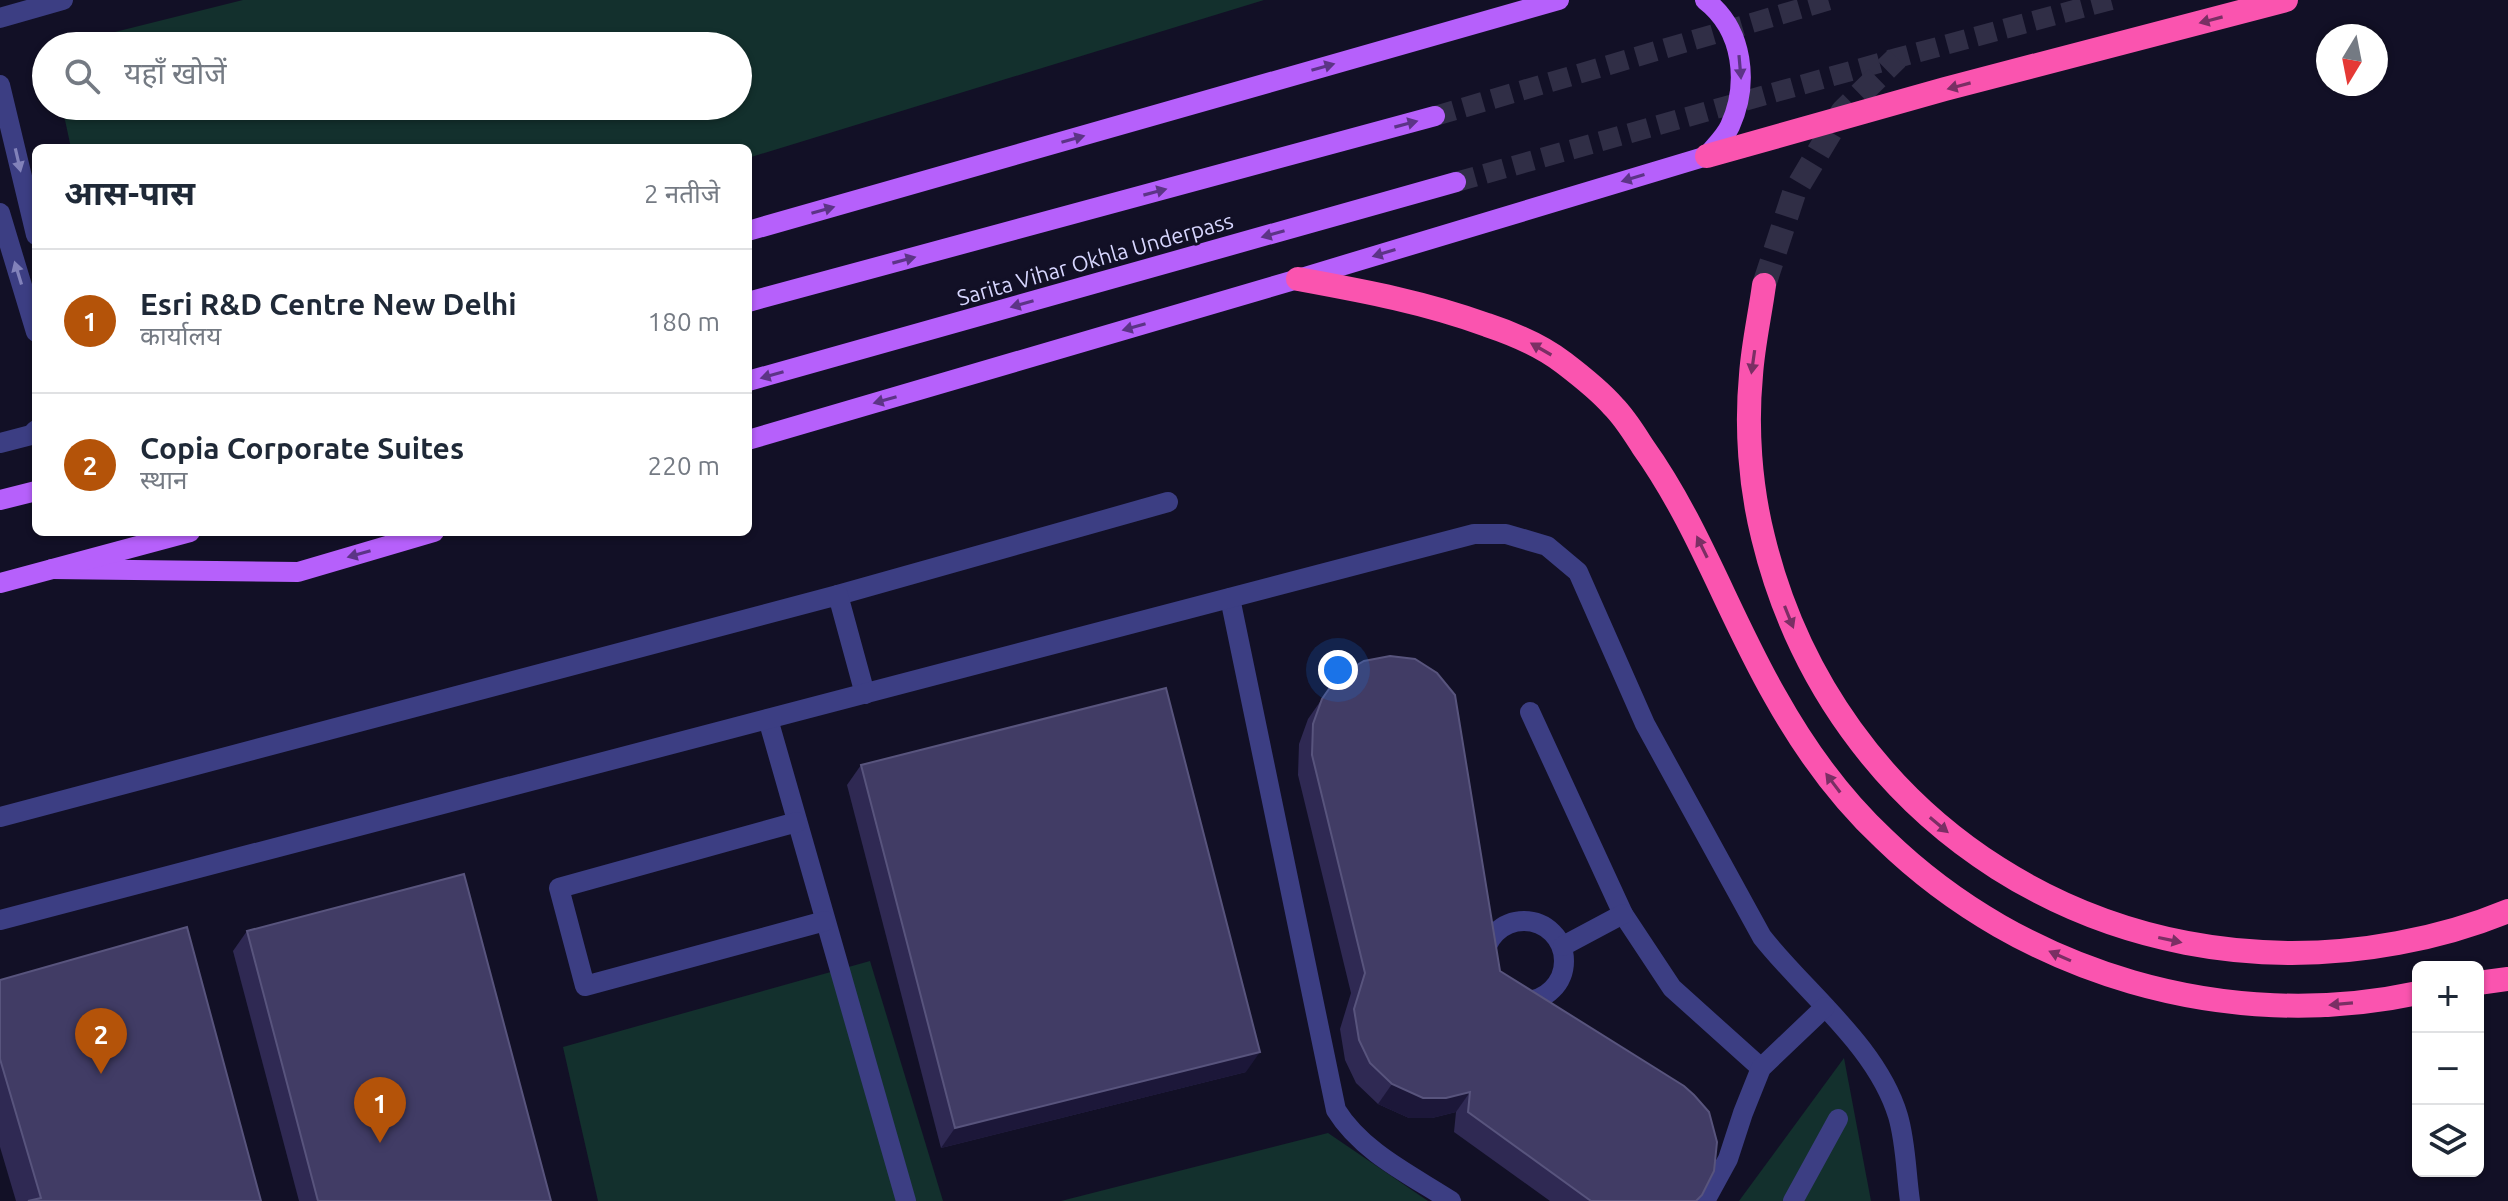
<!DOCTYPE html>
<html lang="hi">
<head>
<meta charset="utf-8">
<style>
	:root { --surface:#fff; --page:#f2f2f3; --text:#1f2937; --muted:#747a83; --line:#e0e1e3; --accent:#b45309 }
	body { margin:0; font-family:Ubuntu,"Noto Sans Devanagari",sans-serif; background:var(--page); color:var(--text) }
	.controls { position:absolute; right:24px; bottom:24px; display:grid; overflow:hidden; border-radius:12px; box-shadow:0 2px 6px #0004 }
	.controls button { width:72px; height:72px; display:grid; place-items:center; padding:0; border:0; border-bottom:2px solid var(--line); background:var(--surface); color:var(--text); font:40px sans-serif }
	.compass { position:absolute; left:2316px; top:24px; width:72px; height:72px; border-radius:50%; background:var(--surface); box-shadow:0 2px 6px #0004; rotate:190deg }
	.you { position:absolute; left:1338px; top:670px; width:28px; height:28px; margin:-20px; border:6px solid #fff; border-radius:50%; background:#1a73e8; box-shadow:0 0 0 12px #1a73e833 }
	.badge { display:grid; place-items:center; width:52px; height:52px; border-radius:50%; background:var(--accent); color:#fff; font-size:26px; font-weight:700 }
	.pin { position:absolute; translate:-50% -66px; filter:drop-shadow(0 2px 4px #0008) }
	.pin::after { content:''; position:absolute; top:42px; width:28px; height:24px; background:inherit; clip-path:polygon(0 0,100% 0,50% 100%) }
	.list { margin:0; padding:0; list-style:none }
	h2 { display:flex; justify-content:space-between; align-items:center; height:104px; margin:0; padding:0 32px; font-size:34px }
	h2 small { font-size:26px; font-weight:400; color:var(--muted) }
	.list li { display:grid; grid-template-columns:52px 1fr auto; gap:24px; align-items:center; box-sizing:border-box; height:144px; padding:0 32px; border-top:2px solid var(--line) }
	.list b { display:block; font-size:30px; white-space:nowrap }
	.list p { margin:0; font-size:26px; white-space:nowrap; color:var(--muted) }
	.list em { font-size:26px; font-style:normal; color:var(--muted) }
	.icon { flex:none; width:44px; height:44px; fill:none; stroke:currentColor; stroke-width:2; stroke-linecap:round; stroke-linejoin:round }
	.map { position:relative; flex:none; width:2508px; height:1201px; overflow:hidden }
	.search { position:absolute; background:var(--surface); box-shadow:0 2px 6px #0004; left:32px; top:32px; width:720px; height:88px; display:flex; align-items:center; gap:20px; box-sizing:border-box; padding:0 28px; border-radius:44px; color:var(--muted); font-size:30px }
	.panel { position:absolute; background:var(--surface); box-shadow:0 2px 6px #0004; left:32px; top:144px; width:720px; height:392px; border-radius:12px }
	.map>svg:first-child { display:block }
</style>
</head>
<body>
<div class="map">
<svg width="2508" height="1201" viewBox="0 0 2508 1201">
	<rect width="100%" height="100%" fill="#121026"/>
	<g fill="#13302d">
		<polygon points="243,0 1264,0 748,158 748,148 71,148 62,106 738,106 738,46 59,46"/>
		<polygon points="870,961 943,1201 598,1201 563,1047"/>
		<polygon points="1844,1058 1871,1201 1739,1201"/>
		<polygon points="1328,1133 1428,1201 1061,1201"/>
	</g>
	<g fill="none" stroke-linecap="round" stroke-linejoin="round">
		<g stroke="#302e46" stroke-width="20" stroke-dasharray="20 10" stroke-linecap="butt">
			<polyline points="1435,116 1830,0"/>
			<polyline points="1456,182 1897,58 2111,0"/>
		</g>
		<polyline stroke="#302e46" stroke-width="24" stroke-dasharray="24 12" stroke-linecap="butt" points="1764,285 1794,193 1843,111 1897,58"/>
		<g stroke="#3c3e83" stroke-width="20">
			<polyline points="0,18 63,0"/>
			<polyline points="0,85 36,235"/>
			<polyline points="0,213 36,332"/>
			<polyline points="0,443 31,435 36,430"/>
			<polyline points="838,595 1168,502"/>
			<path d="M1230 598 1336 1110C1362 1152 1411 1175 1451 1201"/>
			<polyline points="1530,712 1623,914 1672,988 1761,1068"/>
			<polyline points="768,719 906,1201"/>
			<polyline points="0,817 838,595 865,694"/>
			<polyline points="797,822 559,888 585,986 825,921"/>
			<path d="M0 920 1474 534H1506L1547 546 1578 572 1645 724 1762 937C1806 993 1877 1046 1898 1116 1906 1143 1906 1174 1910 1201"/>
			<circle cx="1524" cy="961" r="40"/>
			<polyline points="1563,946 1623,914"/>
			<polyline points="1705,1201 1728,1159 1743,1113 1761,1068 1825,1007"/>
			<polyline points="1793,1201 1838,1119"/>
		</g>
		<g stroke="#b660fb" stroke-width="20">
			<polyline points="748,231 1559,0"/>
			<polyline points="748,302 1435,116"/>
			<polyline points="748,381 1456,182"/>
			<path d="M748 440 1298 279 1707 156C1715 146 1725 137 1730 126 1749 84 1744 30 1705 0"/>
			<polyline points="0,500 36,491"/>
			<polyline points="52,569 298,572 434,532"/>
			<polyline points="0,583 190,532"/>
		</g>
		<g stroke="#fa54af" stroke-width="24">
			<polyline points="1707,156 1945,89 2286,0"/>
			<path d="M1298 279C1363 291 1424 302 1487 325 1514 334 1541 345 1564 363 1581 376 1599 390 1613 406 1625 418 1634 433 1643 447 1698 524 1728 614 1775 696 1804 748 1840 798 1884 839 2023 974 2228 1034 2418 993"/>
			<path d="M1764 285C1760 315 1753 345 1751 375 1746 427 1750 485 1763 537 1833 825 2108 997 2398 943 2436 936 2472 926 2508 911"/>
			<polyline points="2478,983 2508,979"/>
		</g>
	</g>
	<g fill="#2f2953">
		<polygon points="1338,676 1500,971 1697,1201 1550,1201 1454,1132 1456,1112 1432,1118 1409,1118 1378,1104 1356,1083 1345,1060 1340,1029 1351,993 1298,775 1299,744 1308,719"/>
		<polygon points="861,765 1246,1072 941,1148 847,785"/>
		<polygon points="247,931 551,1201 299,1201 233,951"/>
		<polygon points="0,980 261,1201 16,1201 0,1147"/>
	</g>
	<g fill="#1c1739">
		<polygon points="1260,1052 1246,1072 941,1148 955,1128"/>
		<polygon points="1392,1084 1470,1092 1456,1112 1432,1118 1409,1118 1378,1104"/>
	</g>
	<g fill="#413c65" stroke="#58547d" stroke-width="2">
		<polygon points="1390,656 1415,659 1437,673 1455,695 1500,971 1684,1086 1694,1095 1709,1112 1717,1142 1714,1171 1702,1195 1696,1201 1591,1201 1468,1112 1470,1092 1446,1098 1423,1098 1392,1084 1370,1063 1359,1040 1354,1009 1365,973 1312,755 1313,724 1322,699 1338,676 1364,661"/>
		<polygon points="1166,688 1260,1052 955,1128 861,765"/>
		<polygon points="464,874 551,1201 318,1201 247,931"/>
		<polygon points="187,927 261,1201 28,1201 41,1198 0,1059 0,980"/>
	</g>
	<defs><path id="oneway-solid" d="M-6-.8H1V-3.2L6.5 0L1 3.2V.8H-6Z" transform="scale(2)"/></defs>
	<g fill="#7a2f64">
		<use href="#oneway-solid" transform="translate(2211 20) rotate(165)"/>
		<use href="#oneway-solid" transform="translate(1959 86) rotate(165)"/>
		<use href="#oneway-solid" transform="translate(1541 349) rotate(-150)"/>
		<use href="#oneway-solid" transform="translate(1753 362) rotate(98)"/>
		<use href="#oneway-solid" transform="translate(1702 547) rotate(-116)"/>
		<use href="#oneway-solid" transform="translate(1789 617) rotate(68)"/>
		<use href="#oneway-solid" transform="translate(1833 783) rotate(-127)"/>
		<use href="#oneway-solid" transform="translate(1939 825) rotate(40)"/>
		<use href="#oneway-solid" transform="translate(2170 940) rotate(12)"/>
		<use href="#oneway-solid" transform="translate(2060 956) rotate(-156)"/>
		<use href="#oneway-solid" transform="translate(2341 1004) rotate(175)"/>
	</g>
	<g fill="#5c3486">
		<use href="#oneway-solid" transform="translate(1323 67) rotate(-16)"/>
		<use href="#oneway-solid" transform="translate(1740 67) rotate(85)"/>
		<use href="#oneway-solid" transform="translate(1406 124) rotate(-15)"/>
		<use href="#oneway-solid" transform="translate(1073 139) rotate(-16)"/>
		<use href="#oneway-solid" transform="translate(1633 178) rotate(163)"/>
		<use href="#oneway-solid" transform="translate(1155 192) rotate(-15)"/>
		<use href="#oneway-solid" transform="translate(823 210) rotate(-16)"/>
		<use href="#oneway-solid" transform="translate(1273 234) rotate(164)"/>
		<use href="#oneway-solid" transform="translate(1384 253) rotate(163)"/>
		<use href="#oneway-solid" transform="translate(904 260) rotate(-15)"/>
		<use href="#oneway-solid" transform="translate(1022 304) rotate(164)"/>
		<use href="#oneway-solid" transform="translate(1134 327) rotate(164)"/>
		<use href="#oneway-solid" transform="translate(772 375) rotate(164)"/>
		<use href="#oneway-solid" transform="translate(885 400) rotate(164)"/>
		<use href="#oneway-solid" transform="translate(359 554) rotate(164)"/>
	</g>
	<g fill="#8282ba">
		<use href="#oneway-solid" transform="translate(18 160) rotate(77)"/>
		<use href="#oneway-solid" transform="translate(18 273) rotate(-107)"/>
	</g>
	<g text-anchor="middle" stroke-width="6" stroke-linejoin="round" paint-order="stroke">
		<g font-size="22" fill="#d7d6fe" stroke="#121026">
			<text transform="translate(1095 259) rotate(-16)" y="8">Sarita Vihar Okhla Underpass</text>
		</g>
	</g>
</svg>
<div class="controls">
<button>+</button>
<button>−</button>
<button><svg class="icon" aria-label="layers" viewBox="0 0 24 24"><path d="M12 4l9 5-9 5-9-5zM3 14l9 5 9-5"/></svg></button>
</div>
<svg class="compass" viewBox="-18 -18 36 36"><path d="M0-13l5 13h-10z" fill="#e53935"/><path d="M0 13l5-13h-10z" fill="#747a83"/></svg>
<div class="you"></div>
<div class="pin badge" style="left:380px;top:1143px">1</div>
<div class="pin badge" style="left:101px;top:1074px">2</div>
<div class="search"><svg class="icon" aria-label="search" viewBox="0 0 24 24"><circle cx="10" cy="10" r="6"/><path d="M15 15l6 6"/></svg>यहाँ खोजें</div>
<section class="panel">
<h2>आस-पास<small>2 नतीजे</small></h2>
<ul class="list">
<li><span class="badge">1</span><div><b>Esri R&amp;D Centre New Delhi</b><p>कार्यालय</p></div><em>180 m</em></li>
<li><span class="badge">2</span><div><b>Copia Corporate Suites</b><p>स्थान</p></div><em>220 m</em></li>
</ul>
</section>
</div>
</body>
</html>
